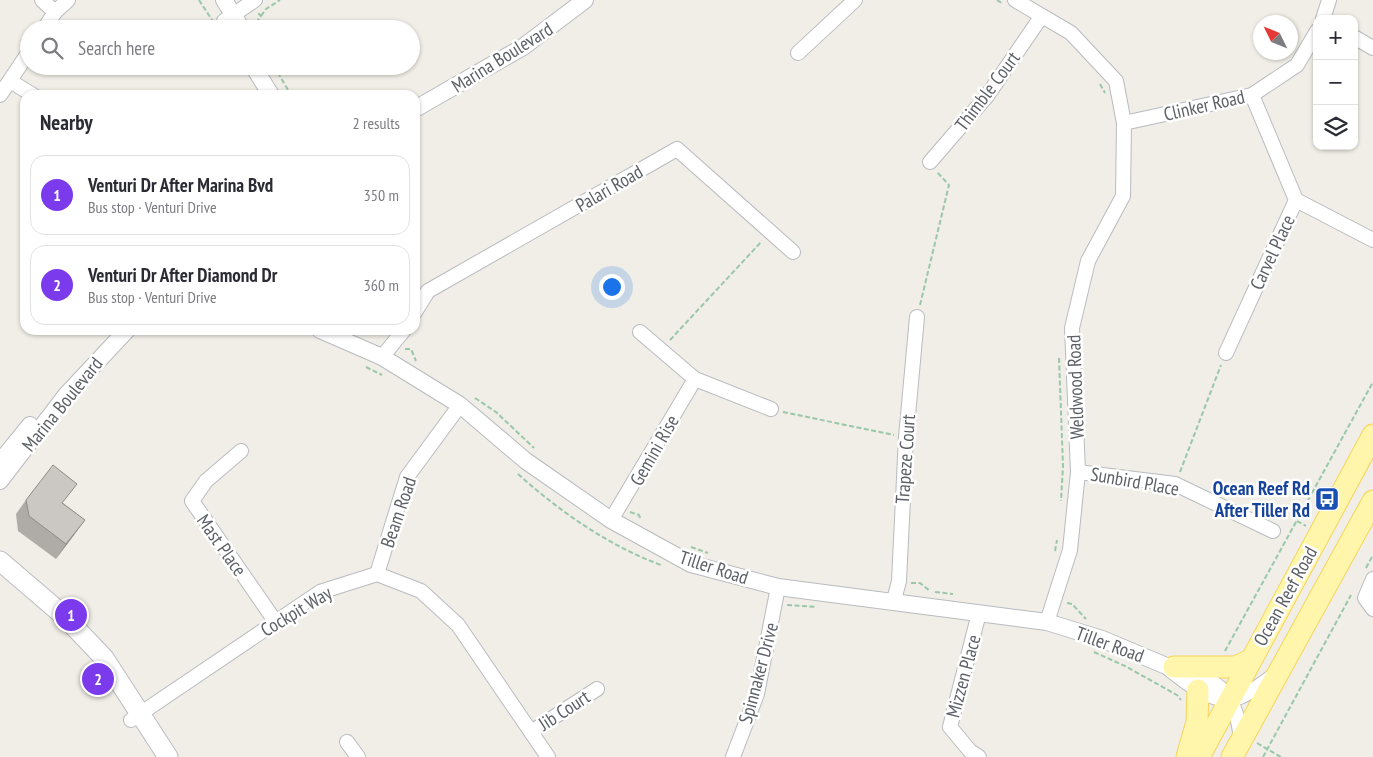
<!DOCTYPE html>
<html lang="en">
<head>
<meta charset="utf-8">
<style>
	:root { --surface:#fff; --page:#f7f7f7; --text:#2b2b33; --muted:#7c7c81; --line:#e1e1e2; --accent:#7c3aed }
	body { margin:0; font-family:"PT Sans Narrow",sans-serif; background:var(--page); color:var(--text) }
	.controls { position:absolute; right:15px; top:15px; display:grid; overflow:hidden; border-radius:10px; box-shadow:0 1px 4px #0004 }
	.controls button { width:45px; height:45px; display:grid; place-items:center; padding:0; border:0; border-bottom:1px solid var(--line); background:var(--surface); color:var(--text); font:25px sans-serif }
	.compass { position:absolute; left:1253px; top:15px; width:45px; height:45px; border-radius:50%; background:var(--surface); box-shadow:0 1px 4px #0004; rotate:313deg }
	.you { position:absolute; left:611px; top:286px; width:18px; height:18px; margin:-12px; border:4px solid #fff; border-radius:50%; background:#1a73e8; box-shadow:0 0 0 8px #1a73e833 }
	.badge { display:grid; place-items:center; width:32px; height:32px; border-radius:50%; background:var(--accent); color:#fff; font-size:16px; font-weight:700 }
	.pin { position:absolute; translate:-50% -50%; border:2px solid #fff; box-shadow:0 1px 5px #0006 }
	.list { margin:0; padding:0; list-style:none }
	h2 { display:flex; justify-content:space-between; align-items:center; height:65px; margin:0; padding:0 20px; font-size:21px }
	h2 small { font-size:16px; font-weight:400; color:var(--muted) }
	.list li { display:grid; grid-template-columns:32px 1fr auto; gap:15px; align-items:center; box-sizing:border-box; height:80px; margin:0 10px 10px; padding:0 10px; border:1px solid var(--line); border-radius:15px }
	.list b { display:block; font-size:19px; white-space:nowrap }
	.list p { margin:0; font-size:16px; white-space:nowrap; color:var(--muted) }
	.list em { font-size:16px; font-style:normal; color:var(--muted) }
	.icon { flex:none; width:28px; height:28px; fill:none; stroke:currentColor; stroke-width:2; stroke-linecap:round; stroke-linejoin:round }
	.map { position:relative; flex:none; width:1373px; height:757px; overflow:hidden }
	.search { position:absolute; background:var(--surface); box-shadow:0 1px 4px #0004; left:20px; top:20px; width:400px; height:55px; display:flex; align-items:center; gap:12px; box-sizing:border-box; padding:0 18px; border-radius:28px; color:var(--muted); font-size:19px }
	.panel { position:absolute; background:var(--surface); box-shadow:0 1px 4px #0004; left:20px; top:90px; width:400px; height:245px; border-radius:15px }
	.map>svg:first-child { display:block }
</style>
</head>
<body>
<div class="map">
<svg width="1373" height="757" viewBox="0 0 1373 757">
	<rect width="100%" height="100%" fill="#f0eee6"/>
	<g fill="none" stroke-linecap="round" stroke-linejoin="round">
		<defs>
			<g id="minor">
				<polyline points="42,0 55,12"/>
				<polyline points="1015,0 1071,33 1116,81 1124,123 1123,196 1088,261 1072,328 1078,472 1070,550 1047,622"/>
				<polyline points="1323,19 1329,0"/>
				<polyline points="224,21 255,0"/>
				<polyline points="44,29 55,12 68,0"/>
				<polyline points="1354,37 1373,48"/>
				<polyline points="798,53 855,0"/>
				<polyline points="10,81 33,95"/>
				<polyline points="0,95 29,52"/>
				<polyline points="1124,123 1252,95 1297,65 1317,31"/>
				<polyline points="930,162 987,96 1041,17"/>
				<polyline points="1296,200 1373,240"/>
				<polyline points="415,312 428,291 677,149 793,252"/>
				<polyline points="640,332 695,379 771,409"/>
				<polyline points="1226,353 1296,200 1252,95"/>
				<polyline points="382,357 404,330"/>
				<polyline points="241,451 206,481 192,501 275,621"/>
				<polyline points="1078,472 1175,484 1273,531"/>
				<polyline points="611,520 695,379"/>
				<polyline points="377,574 407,477 460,405"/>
				<polyline points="1373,579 1365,598 1373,609"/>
				<polyline points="894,600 899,581 906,437 917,317"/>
				<path d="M1164 665C1182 680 1215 708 1240 697 1252 692 1263 683 1273 676"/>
				<path d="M1187 671C1224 683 1236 698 1241 738"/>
				<polyline points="131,720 320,592 377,574 421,591 458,625 548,757"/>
				<polyline points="531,732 597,689"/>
				<polyline points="347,742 358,757"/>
				<polyline points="733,757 757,694 778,587"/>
				<polyline points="979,757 970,751 950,727 979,613"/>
			</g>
			<g id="tertiary">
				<polyline points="224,0 242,29"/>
				<polyline points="253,66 271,95"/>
				<polyline points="415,109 523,47 585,0"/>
				<polyline points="320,330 382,357 460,405 526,461 611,520 691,564 778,587 1047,622 1102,639 1164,665"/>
				<polyline points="0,462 30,425"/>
				<polyline points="0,481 66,395 127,330"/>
			</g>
			<polyline id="secondary" points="0,561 63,615 104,658 168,757"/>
			<g id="primary">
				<polyline points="1174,667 1235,667 1249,661"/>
				<polyline points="1187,757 1197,722 1198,690"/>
				<polyline points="1199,757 1373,435"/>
				<polyline points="1232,757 1373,501"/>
			</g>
		</defs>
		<use href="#minor" stroke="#b8bbc0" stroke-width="16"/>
		<use href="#tertiary" stroke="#b8bbc0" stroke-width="18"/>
		<use href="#secondary" stroke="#b9bcc2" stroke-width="21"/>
		<use href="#primary" stroke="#f7d458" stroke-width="23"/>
		<g stroke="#99c7a9" stroke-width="2" stroke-dasharray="5 2.5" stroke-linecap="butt">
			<polyline points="199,0 212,20"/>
			<polyline points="997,0 1003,4"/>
			<polyline points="261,16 266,9 280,0"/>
			<polyline points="256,23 261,16 258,13"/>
			<polyline points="21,42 29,29"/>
			<polyline points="274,66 291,95"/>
			<polyline points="1100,84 1105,93"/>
			<polyline points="920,305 949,185 937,172"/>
			<polyline points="670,340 762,241"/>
			<polyline points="405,349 411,349 416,361"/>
			<polyline points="1059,358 1063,466 1061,501"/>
			<polyline points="366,367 382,375"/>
			<polyline points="475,398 496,412 534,448"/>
			<polyline points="783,412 894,435"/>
			<polyline points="1180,472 1221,365"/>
			<path d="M518 474C559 511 609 546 661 565"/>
			<polyline points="630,512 639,515 641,520"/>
			<polyline points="1297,521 1306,526"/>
			<polyline points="691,547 708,553"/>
			<polyline points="1055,551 1057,540"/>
			<polyline points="1366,568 1373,555"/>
			<polyline points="911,583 920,583 930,591"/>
			<polyline points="935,592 953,594"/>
			<polyline points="1067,603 1072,604 1086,619"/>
			<polyline points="787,605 817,607"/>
			<polyline points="1225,651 1373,382"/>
			<polyline points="1094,652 1125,666 1177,695 1181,700"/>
			<polyline points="1257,743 1281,757"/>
			<polyline points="1263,757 1351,595"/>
		</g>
		<use href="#minor" stroke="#fff" stroke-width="14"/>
		<use href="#tertiary" stroke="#fff" stroke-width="16"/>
		<use href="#secondary" stroke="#fff" stroke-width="19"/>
		<use href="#primary" stroke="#fff6ac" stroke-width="21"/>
	</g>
	<polygon fill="#afaca8" points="26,500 63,503 85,520 56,559 18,531 16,514"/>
	<polygon fill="#8e8c88" points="85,520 74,535 56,559 66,544"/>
	<polygon fill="#cbc8c3" stroke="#8e8c88" points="53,465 77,484 62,503 85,520 66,544 29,516 26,500"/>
	<defs>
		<symbol id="bus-square" viewBox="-11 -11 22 22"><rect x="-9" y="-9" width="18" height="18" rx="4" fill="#1a4fb4" stroke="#fff"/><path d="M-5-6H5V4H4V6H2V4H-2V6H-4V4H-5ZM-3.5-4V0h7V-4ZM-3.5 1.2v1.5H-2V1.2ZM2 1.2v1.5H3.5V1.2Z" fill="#fff"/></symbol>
	</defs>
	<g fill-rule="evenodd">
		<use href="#bus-square" x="1313" y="485" width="28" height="28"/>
	</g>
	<g text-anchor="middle" stroke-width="5" stroke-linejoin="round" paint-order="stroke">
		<g font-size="19" fill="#5d6167" stroke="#fff">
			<text transform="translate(502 57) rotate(-32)" y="7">Marina Boulevard</text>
			<text transform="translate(987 91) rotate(-53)" y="7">Thimble Court</text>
			<text transform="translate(1204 105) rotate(-13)" y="7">Clinker Road</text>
			<text transform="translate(609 188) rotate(-30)" y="7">Palari Road</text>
			<text transform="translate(1272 252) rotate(-65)" y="7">Carvel Place</text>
			<text transform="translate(1075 387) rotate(-92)" y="7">Weldwood Road</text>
			<text transform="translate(62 404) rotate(-51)" y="7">Marina Boulevard</text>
			<text transform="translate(654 450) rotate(-60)" y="7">Gemini Rise</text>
			<text transform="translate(905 459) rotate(-86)" y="7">Trapeze Court</text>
			<text transform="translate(1135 481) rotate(10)" y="7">Sunbird Place</text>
			<text transform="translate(398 512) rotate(-71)" y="7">Beam Road</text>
			<text transform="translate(222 545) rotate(55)" y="7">Mast Place</text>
			<text transform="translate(714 567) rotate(18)" y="7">Tiller Road</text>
			<text transform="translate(1285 596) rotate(-61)" y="7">Ocean Reef Road</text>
			<text transform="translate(296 611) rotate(-31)" y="7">Cockpit Way</text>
			<text transform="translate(1110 644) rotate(20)" y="7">Tiller Road</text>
			<text transform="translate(758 673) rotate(-75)" y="7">Spinnaker Drive</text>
			<text transform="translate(963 676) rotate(-75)" y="7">Mizzen Place</text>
			<text transform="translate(564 710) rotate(-33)" y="7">Jib Court</text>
		</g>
		<g font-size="19" font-weight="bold" fill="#164399" stroke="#fff" text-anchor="end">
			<text x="1310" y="495">Ocean Reef Rd<tspan x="1310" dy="22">After Tiller Rd</tspan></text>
		</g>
	</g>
</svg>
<div class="controls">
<button>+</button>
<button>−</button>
<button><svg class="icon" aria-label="layers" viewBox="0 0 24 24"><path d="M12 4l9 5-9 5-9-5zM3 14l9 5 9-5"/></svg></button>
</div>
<svg class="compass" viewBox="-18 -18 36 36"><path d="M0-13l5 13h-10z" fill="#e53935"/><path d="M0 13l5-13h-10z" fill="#7c7c81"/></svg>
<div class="you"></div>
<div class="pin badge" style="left:71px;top:615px">1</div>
<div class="pin badge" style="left:98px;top:679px">2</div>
<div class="search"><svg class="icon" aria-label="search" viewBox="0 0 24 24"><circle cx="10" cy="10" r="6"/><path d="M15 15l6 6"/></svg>Search here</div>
<section class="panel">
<h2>Nearby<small>2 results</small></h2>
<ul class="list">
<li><span class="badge">1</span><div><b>Venturi Dr After Marina Bvd</b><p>Bus stop · Venturi Drive</p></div><em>350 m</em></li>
<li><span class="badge">2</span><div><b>Venturi Dr After Diamond Dr</b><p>Bus stop · Venturi Drive</p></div><em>360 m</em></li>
</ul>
</section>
</div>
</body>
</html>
